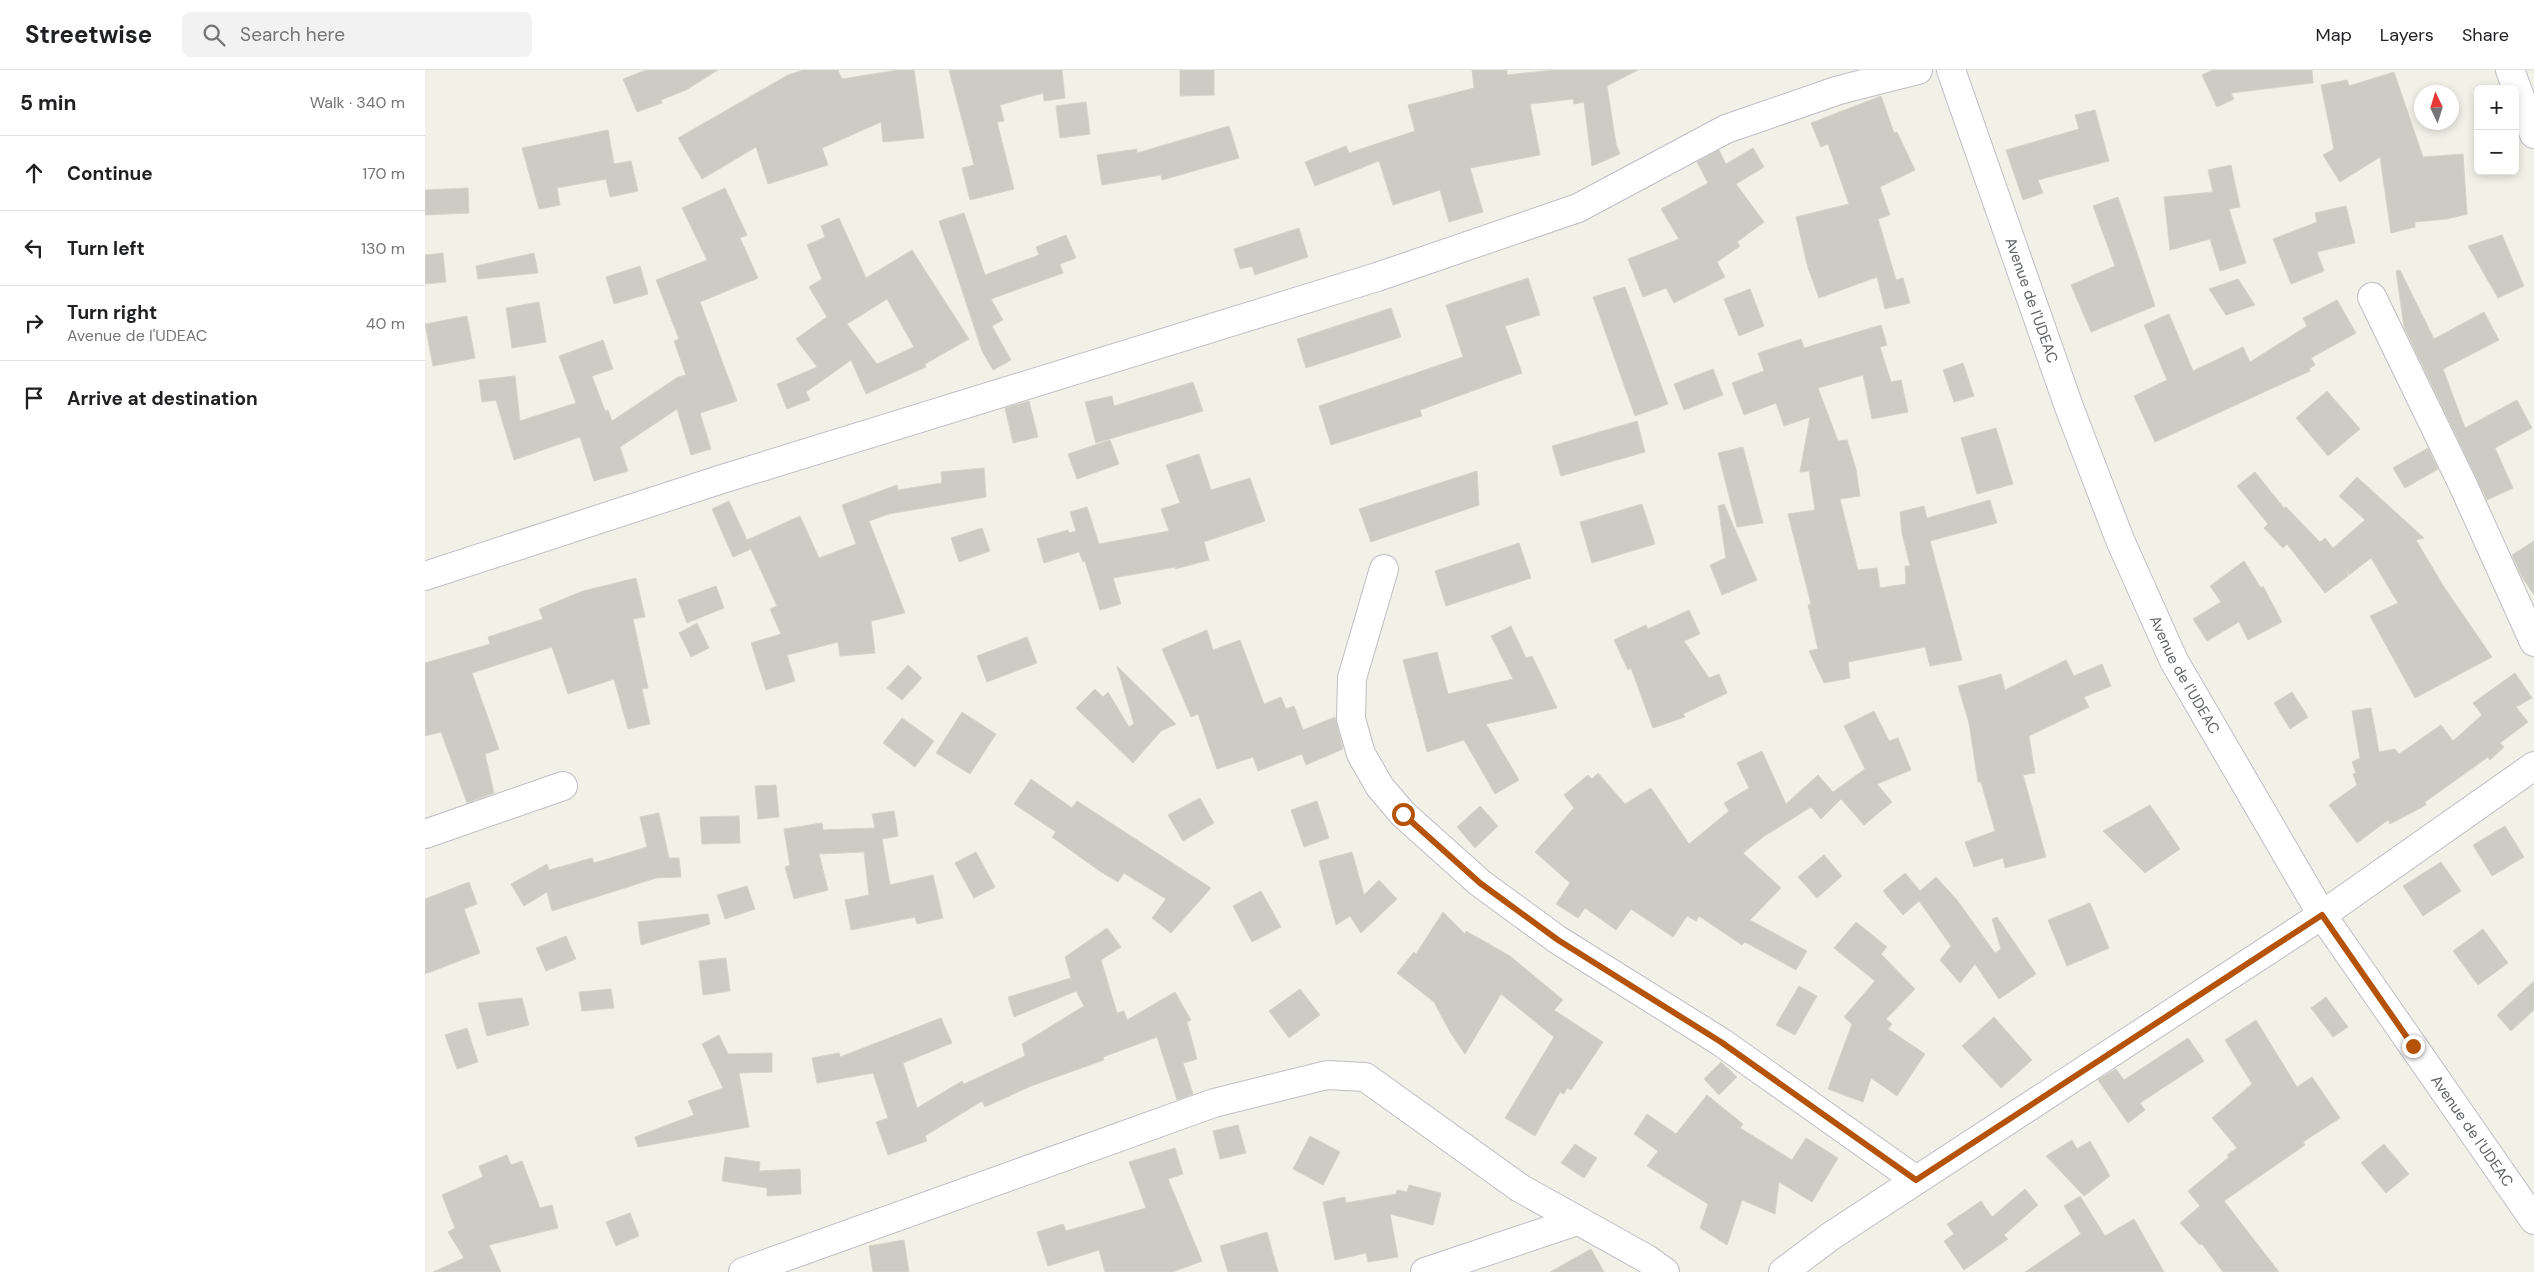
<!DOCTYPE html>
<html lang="en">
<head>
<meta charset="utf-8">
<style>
	:root { --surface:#fff; --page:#f2f2f2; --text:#202124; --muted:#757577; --line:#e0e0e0 }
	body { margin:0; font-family:"DM Sans",sans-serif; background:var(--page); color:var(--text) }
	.controls { position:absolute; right:15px; top:15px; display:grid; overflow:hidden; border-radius:8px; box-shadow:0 2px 8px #0003 }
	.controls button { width:45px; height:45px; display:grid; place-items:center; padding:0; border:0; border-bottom:1px solid var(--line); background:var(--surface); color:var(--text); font:25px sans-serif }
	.compass { position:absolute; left:1989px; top:15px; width:45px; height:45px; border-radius:50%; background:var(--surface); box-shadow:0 2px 8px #0003; rotate:356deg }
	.stop { position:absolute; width:15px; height:15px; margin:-11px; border:4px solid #b45309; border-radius:50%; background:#fff }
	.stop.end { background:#b45309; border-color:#fff; box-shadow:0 1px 5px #0008 }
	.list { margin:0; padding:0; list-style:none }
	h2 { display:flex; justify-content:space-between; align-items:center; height:65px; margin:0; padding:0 20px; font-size:21px }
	h2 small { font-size:16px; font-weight:400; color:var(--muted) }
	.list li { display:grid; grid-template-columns:32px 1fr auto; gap:15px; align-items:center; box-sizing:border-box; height:75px; padding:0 20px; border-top:1px solid var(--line) }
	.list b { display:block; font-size:19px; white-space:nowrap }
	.list p { margin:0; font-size:16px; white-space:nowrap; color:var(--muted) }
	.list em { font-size:16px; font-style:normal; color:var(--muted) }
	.icon { flex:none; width:28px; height:28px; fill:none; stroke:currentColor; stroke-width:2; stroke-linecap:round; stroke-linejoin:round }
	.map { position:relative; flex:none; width:2109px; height:1202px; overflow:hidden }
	header { display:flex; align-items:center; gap:30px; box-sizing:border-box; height:70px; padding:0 25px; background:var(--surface); border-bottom:1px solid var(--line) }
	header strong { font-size:24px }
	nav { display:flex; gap:28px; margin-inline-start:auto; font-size:18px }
	.search { width:350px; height:45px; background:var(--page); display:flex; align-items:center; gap:12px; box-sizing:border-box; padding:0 18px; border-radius:8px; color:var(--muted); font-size:19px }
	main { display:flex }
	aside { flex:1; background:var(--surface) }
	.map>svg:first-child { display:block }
</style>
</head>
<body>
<header>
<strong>Streetwise</strong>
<div class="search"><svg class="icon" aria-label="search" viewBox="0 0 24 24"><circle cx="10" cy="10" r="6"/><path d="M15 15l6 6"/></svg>Search here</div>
<nav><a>Map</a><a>Layers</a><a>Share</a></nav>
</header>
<main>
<aside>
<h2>5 min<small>Walk · 340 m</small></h2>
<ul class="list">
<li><svg class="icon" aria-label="ahead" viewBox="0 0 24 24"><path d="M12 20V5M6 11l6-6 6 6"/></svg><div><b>Continue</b></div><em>170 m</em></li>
<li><svg class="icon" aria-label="left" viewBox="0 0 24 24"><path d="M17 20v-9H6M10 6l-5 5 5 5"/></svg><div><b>Turn left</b></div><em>130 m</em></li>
<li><svg class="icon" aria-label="right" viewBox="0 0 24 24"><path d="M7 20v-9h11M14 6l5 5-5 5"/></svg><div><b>Turn right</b><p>Avenue de I'UDEAC</p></div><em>40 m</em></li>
<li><svg class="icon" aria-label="arrive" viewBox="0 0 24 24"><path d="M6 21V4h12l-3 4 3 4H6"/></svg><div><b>Arrive at destination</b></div></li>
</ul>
</aside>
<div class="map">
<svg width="2109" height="1202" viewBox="0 0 2109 1202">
	<rect width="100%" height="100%" fill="#f1f1e8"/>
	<g fill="#ccccc4" stroke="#d6d4c6" fill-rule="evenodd">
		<polygon points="221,0 293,0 261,20 236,30 237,33 212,42 198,9"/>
		<polygon points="378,0 413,0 417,9 473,0 489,0 499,68 458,72 456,52 397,78 403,95 343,114 331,77 277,109 253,68 363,5"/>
		<polygon points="524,0 637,0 640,28 619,31 618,23 575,35 579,51 572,52 589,119 545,130 537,98 549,95"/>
		<polygon points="755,0 789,0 789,25 755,26"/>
		<polygon points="1047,0 1082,0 1082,5 1128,0 1213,0 1182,16 1191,74 1195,84 1167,96 1159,32 1149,34 1148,29 1105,34 1115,85 1045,98 1058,142 1024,152 1015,120 968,135 954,91 890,116 880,92 921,76 924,83 990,61 983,35 1049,18"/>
		<polygon points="1788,0 1887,0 1888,13 1806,23 1809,29 1792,37 1777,5"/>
		<polygon points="1969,2 1998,87 2038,84 2042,144 2022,149 1990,152 1990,157 1966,163 1955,87 1915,112 1898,85 1909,79 1896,15 1922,10 1924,16"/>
		<polygon points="1456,26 1469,63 1472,62 1490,100 1455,117 1465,145 1453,149 1471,210 1478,208 1485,233 1460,239 1452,207 1394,228 1383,198 1371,147 1424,134 1403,74 1396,77 1386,53"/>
		<polygon points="661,32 665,64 635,68 631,36"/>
		<polygon points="1670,40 1684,91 1613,110 1618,123 1598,130 1581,80 1654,59 1650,45"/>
		<polygon points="804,56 814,88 737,110 736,105 677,115 672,85 712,79 712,83"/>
		<polygon points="183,60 189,94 206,91 213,121 185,127 181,109 132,118 135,135 114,139 97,78"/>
		<polygon points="1328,78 1339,97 1311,114 1339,152 1312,172 1315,176 1292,192 1300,207 1249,233 1241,218 1218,227 1203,189 1254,169 1236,139 1283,113 1272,92 1294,80 1301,94"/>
		<polygon points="1806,95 1815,137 1804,139 1821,193 1795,201 1785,169 1745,180 1739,127 1788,122 1783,100"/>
		<polygon points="43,118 44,143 0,145 0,120"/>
		<polygon points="300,118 322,165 315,168 333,208 275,232 312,331 275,343 286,379 266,385 252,339 195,377 203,401 169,411 155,367 89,390 71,330 57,332 54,310 90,306 95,351 151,333 134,286 178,270 188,299 167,306 180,341 183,340 187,351 253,307 261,305 249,271 254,269 231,210 282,190 257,138"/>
		<polygon points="1693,127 1730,236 1666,262 1646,215 1690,196 1668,136"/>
		<polygon points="1921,136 1930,173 1892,182 1899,201 1866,214 1848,169 1892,152 1890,143"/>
		<polygon points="539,143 560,205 614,185 611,177 641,165 651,188 635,194 638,203 566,229 578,250 567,256 586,290 568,300 557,281 514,151"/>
		<path d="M414 148 441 208 487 180 544 269 500 294 501 297 441 324 426 290 381 322 385 330 362 339 352 314 392 297 371 269 402 247 384 217 397 209 382 175 400 167 396 156ZM462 229 489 277 452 294 422 254Z"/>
		<polygon points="874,158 883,187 830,205 827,196 815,199 809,179"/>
		<polygon points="2077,165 2099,216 2073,228 2043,176"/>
		<polygon points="18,183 21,212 0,214 0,185"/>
		<polygon points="109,183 113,203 53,209 51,196"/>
		<polygon points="215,196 223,224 189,234 181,207"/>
		<polygon points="1975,200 2009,269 2059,242 2074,270 2018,299 2040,358 2092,330 2107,358 2070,378 2088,418 2062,430 1979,257 1971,201"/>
		<polygon points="1103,208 1115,245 1080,256 1097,303 995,340 997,346 906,375 894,336 1038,287 1021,235"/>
		<polygon points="1813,209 1830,235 1801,245 1784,219"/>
		<polygon points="1200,217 1243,334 1210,346 1168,227"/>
		<polygon points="1325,219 1339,256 1314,266 1299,229"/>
		<polygon points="1912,230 1931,263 1886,288 1890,295 1884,299 1885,301 1730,372 1709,326 1742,310 1719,255 1744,244 1768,301 1818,277 1825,292 1882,256 1878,248"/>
		<polygon points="114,232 121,272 87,278 81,238"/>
		<polygon points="966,238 976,267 881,298 872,269"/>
		<polygon points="42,246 50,288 8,296 0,254"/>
		<polygon points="1456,255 1462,275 1455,277 1466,312 1476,310 1483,342 1447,349 1438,305 1393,318 1413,371 1422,370 1431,399 1435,426 1415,429 1433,500 1452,498 1455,518 1481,514 1480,496 1485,496 1477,463 1475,442 1499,436 1502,448 1565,430 1572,453 1505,471 1537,590 1505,596 1500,577 1423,592 1425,608 1399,613 1384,581 1393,579 1383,535 1386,534 1363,444 1390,440 1384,401 1375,402 1385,347 1359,356 1351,333 1319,345 1307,313 1339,301 1333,283 1376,269 1379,278"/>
		<polygon points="1538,293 1549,326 1529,332 1518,300"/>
		<polygon points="1288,299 1298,325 1259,340 1249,314"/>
		<polygon points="768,312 778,341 671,373 660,332 687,326 689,336"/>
		<polygon points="1902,321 1935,359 1903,386 1871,348"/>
		<polygon points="604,331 613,367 588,373 580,338"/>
		<polygon points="1212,351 1220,382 1136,406 1127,376"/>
		<polygon points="1571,358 1588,414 1552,424 1536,368"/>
		<polygon points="685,370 694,394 652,409 643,384"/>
		<polygon points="1318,377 1338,453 1312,457 1293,383"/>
		<polygon points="2003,378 2013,399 1980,418 1968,398"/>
		<polygon points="774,384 786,420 825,408 840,451 779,472 784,490 750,499 750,497 688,508 696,534 675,540 660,491 658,492 654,482 619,493 612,469 643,460 644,463 651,461 645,442 662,437 674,474 744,461 736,439 755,433 741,395"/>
		<polygon points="559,398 561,427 464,444 444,451 480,543 446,551 450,583 415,586 413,572 362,585 370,611 341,620 326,573 356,564 345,539 352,536 326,479 308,487 287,439 304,431 322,470 375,446 394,488 431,474 417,435 472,415 473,420 517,413 516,402"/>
		<polygon points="1052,401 1054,435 946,472 934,439"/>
		<polygon points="1830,402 1859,438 1861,437 1895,472 1900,468 1908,478 1940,450 1914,426 1932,407 1999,468 1991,470 2019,517 2067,587 1990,628 1945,546 1973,533 1946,488 1924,505 1921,499 1923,506 1900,523 1862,474 1858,478 1839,458 1843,454 1812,416"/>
		<polygon points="1217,434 1230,474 1167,493 1155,452"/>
		<polygon points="1299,434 1332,510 1297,525 1285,495 1301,488 1293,436"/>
		<polygon points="557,458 565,481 534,492 526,468"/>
		<polygon points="2109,471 2109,525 2097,507 2087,485"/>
		<polygon points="1094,473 1106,508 1021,536 1010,501"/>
		<polygon points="1819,491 1836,518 1838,516 1857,552 1823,570 1814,552 1782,571 1768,549 1796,532 1785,516"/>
		<polygon points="211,508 220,547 208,549 223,618 217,619 225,654 203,659 189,609 143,624 127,577 47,603 74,679 60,684 69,723 42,733 16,662 0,666 0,593 65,574 63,567 118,549 114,539 158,521"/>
		<polygon points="291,516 299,538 262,553 253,530"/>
		<polygon points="1264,540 1275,564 1259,571 1284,608 1294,604 1302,623 1258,644 1260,647 1228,658 1206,598 1203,600 1189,570 1221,555 1223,559"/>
		<polygon points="272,553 284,578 266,587 254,563"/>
		<polygon points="1086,556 1101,588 1107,586 1132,638 1061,654 1094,710 1070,724 1039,670 1002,682 978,590 1012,582 1023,624 1088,609 1066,566"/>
		<polygon points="782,560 788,580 815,570 839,634 856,627 861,639 869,636 878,660 910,647 918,679 881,695 877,684 833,701 828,687 792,699 773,644 766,647 737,579"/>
		<polygon points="602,567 612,593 562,612 552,586"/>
		<polygon points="1641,590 1649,606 1677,594 1686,616 1659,627 1664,637 1604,666 1610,703 1598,705 1621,787 1580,798 1578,788 1549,797 1540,772 1570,761 1556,712 1553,712 1544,653 1533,616 1576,604 1580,620"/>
		<polygon points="483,595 497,608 477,630 462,618"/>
		<polygon points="692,596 751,654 736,661 708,693 651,638 670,619 678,627 683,622 704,657 709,654"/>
		<polygon points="2090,603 2107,628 2091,637 2103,652 2075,673 2079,677 2065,690 2063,687 2000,732 2001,735 1965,754 1963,750 1932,773 1904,735 1932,715 1928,704 1931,703 1927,692 1935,688 1927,641 1946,638 1954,682 1970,679 1974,684 2016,655 2028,671 2057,645 2048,633"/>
		<polygon points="1867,622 1883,647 1865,659 1849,633"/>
		<polygon points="1449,641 1464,671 1473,668 1486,700 1452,714 1467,732 1439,755 1416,729 1396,749 1386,737 1338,767 1318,783 1356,818 1325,850 1382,881 1371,900 1320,872 1317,875 1274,846 1271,851 1262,846 1248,867 1206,839 1191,860 1160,838 1153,848 1131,834 1145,813 1110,782 1149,738 1139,725 1163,705 1167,709 1173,703 1200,734 1226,718 1264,774 1304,741 1299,733 1324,718 1312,693 1337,681 1361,734 1393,705 1408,722 1440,699 1419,656"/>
		<polygon points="537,642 571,664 545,704 511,683"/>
		<polygon points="477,648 509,671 490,697 458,673"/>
		<polygon points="606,709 647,738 652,731 786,818 746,863 727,848 741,829 699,803 693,812 676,802 627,767 631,762 589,734"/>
		<polygon points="351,715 354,747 333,749 330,716"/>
		<polygon points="775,728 789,753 758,771 743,745"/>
		<polygon points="892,731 904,768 879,777 866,740"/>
		<polygon points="1725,735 1755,779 1720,803 1678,761"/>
		<polygon points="1055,736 1073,756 1050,778 1032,757"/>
		<polygon points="469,741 473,766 457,769 465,815 508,805 518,848 492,854 490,847 426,860 420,830 444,825 439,782 394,784 403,820 369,829 360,797 365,795 359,759 397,753 398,760 450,758 447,744"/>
		<polygon points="234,743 244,788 254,788 256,807 231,808 127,841 122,822 99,836 86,814 122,794 124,800 167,788 169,793 222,777 215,747"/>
		<polygon points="314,746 315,773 277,774 275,747"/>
		<polygon points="2080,756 2099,787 2067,806 2048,775"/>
		<polygon points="551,782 570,817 549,828 530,793"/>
		<polygon points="927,782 939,825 954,810 972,829 936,863 925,846 911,855 894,791"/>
		<polygon points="1399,785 1417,806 1392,828 1373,807"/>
		<polygon points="2016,792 2036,821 1998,846 1978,816"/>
		<polygon points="1480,803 1495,821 1511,807 1532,830 1570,883 1576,879 1567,849 1572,847 1611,904 1574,929 1550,894 1535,913 1515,890 1526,876 1494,831 1478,845 1458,821"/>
		<polygon points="44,812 52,834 39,839 55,883 0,904 0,829"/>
		<polygon points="322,816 330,839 300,849 292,825"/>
		<polygon points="836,821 856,857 827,872 808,836"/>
		<polygon points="1665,833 1684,878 1642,896 1623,850"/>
		<polygon points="1018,842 1040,864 1041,861 1085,886 1138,930 1129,940 1178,972 1146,1020 1142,1018 1139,1024 1135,1022 1110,1066 1080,1048 1129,967 1076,924 1040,984 1025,962 1009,932 972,903 989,882 991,884"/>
		<polygon points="283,844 285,854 216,875 213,852"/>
		<polygon points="1431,852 1462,877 1456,884 1490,919 1461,949 1467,954 1463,959 1500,984 1472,1026 1446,1008 1438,1032 1403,1019 1427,954 1419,947 1450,911 1409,878"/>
		<polygon points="682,858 696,877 676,890 692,943 699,941 702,950 750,922 766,950 762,952 772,989 758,993 768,1024 752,1030 732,967 678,987 679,990 606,1016 560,1037 557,1031 500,1066 502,1071 463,1085 451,1052 463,1048 448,1003 392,1013 387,988 414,983 415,987 516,948 527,973 478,993 492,1038 537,1011 539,1014 600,986 597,974 659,936 651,921 589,947 583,927 646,908 640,887"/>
		<polygon points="2058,859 2083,893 2053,915 2028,881"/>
		<polygon points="141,866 151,889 121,901 111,878"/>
		<polygon points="301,888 305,921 278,925 274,891"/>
		<polygon points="2109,911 2109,940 2086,961 2072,945"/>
		<polygon points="1374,916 1392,926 1370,965 1351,955"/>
		<polygon points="186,919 189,938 157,941 154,922"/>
		<polygon points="875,919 895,945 864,968 844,941"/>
		<polygon points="1901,927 1923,957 1908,967 1886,938"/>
		<polygon points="97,928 104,955 62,966 53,933"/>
		<polygon points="1569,947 1607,990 1576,1018 1537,976"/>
		<polygon points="1831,950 1872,1017 1887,1007 1915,1048 1878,1072 1880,1075 1799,1131 1854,1202 1798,1202 1777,1174 1775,1175 1755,1153 1775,1136 1763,1121 1804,1087 1802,1085 1812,1078 1787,1048 1827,1014 1800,970"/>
		<polygon points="42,958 53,992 32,999 20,965"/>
		<polygon points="294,965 303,984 347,983 347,1002 314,1003 324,1057 213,1077 210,1067 269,1045 263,1031 298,1018 277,974"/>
		<polygon points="1763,968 1779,991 1715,1033 1720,1040 1703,1053 1673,1010 1691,999 1699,1010"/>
		<polygon points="1296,992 1312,1007 1294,1025 1279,1009"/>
		<polygon points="1282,1025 1318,1054 1315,1058 1367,1090 1381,1068 1413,1088 1387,1132 1354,1112 1350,1144 1317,1130 1302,1175 1275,1158 1283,1134 1222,1096 1233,1081 1209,1064 1222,1044 1251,1064"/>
		<polygon points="813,1055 821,1083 795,1089 788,1061"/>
		<polygon points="885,1066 915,1082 898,1115 868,1099"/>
		<polygon points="1647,1070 1652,1079 1665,1071 1685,1106 1659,1126 1621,1086"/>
		<polygon points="1150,1074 1172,1088 1159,1108 1136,1093"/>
		<polygon points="1959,1074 1984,1104 1961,1123 1936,1093"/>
		<polygon points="750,1078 758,1104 743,1109 777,1191 748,1202 680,1202 674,1180 623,1196 612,1162 638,1154 641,1161 721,1138 704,1092"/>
		<polygon points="82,1085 86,1095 97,1091 115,1138 127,1135 133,1158 64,1175 76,1202 8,1202 39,1188 23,1162 30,1158 17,1125 58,1107 54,1096"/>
		<polygon points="300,1087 335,1092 334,1101 375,1099 376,1124 342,1126 342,1118 297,1111"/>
		<polygon points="984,1115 1016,1123 1008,1155 965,1144 973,1187 943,1192 941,1183 910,1190 898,1132 920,1127 921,1133 971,1124 972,1120 982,1122"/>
		<polygon points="1600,1119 1613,1135 1579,1165 1583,1169 1539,1200 1519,1171 1529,1164 1522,1154 1556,1131 1567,1147"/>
		<polygon points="1655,1126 1680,1166 1709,1149 1739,1202 1600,1202 1656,1164 1639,1136"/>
		<polygon points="205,1143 214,1166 191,1176 181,1152"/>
		<polygon points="842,1162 853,1202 803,1202 795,1176"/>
		<polygon points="479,1170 484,1202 448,1202 444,1176"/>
		<polygon points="1166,1179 1179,1202 1125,1202"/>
	</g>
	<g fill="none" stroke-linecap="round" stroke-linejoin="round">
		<defs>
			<g id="street">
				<polyline points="2085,0 2109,64"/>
				<polyline points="1947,227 2038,415 2109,572"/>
				<polyline points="959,499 927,608 926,649 936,684 955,717 978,744 1055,813 1133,870 1296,972 1491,1110"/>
				<polyline points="0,764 138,716"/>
				<polyline points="318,1202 789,1033 902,1005 940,1007 1095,1118 1222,1189 1240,1202"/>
				<polyline points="1000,1202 1152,1151"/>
				<polyline points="1358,1202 1406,1166 1897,845 2109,696"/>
			</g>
			<g id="secondary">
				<path id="s1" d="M1526 0 1644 337 1695 470 1749 591 1897 845 2109 1150"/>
				<polyline points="0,506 294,410 952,207 1153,138 1301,59 1414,20 1493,0"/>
			</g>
		</defs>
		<use href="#street" stroke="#bcbec3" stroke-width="30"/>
		<use href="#secondary" stroke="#bdbec5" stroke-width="30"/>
		<use href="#street" stroke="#fff" stroke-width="28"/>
		<use href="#secondary" stroke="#fff" stroke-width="28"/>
	</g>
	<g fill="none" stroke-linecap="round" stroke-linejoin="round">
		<polyline stroke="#b45309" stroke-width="6" points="978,744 1055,813 1133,870 1296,972 1491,1110 1897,845 1988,976"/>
	</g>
	<g text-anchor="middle" stroke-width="4" stroke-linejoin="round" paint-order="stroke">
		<g font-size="15" fill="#5f6168" stroke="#fff">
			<text dy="5" stroke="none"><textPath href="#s1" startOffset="244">Avenue de I'UDEAC</textPath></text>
			<text dy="5" stroke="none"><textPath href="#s1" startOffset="649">Avenue de I'UDEAC</textPath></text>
			<text dy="5" stroke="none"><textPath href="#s1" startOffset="1189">Avenue de I'UDEAC</textPath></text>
		</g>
	</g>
</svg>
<div class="controls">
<button>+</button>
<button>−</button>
</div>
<svg class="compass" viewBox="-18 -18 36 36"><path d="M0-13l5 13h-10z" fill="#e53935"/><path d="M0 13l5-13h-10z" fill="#757577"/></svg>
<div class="stop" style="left:978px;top:744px"></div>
<div class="stop end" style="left:1988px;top:976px"></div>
</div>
</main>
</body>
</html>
